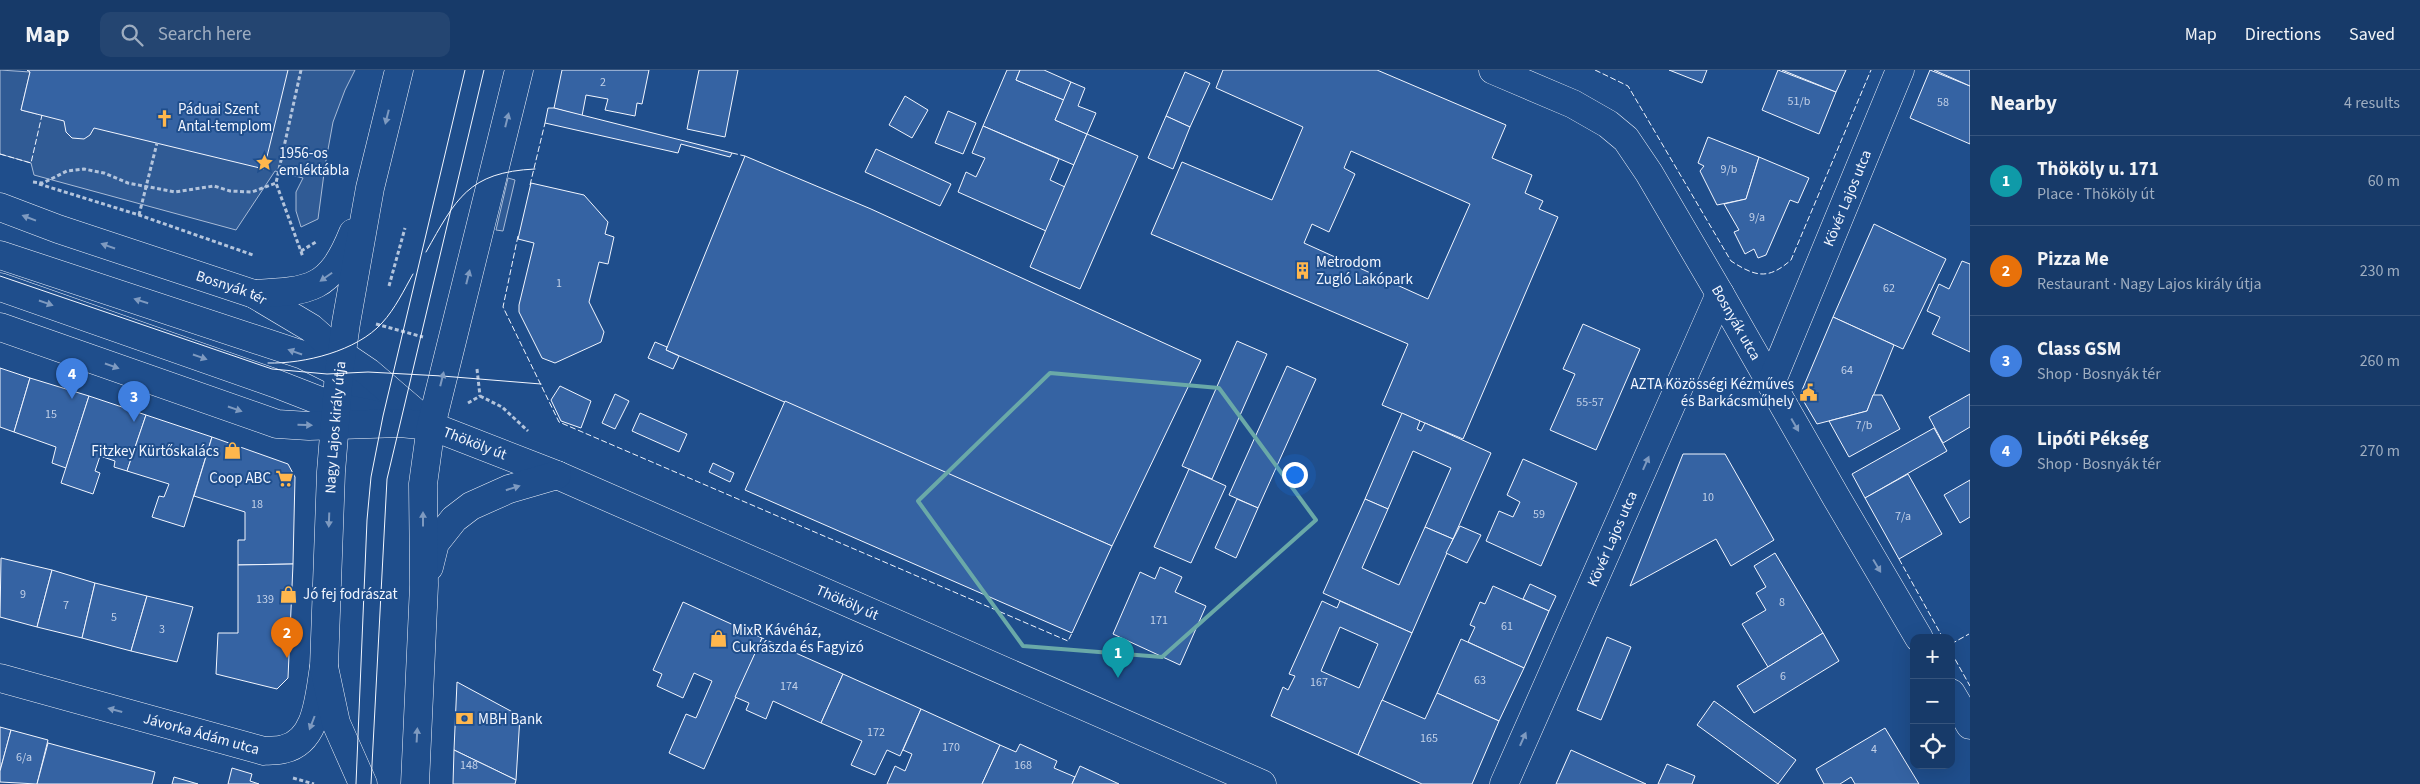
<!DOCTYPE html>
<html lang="en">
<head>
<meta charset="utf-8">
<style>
	:root { --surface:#173a69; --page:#244571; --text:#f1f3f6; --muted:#9eadc0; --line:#36547d; --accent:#95b2f1 }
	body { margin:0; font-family:"Source Sans 3",sans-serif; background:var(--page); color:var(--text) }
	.controls { position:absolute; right:15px; bottom:15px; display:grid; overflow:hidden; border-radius:10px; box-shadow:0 5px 20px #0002 }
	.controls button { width:45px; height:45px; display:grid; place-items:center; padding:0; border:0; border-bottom:1px solid var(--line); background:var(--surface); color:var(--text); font:25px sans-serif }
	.you { position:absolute; left:1294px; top:404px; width:18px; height:18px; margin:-12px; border:4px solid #fff; border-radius:50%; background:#1a73e8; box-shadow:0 0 0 8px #1a73e833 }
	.badge { display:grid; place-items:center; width:32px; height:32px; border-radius:50%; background:var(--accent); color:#fff; font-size:16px; font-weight:700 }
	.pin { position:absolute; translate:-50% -41px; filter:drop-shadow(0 1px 2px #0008) }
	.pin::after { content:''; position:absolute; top:26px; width:18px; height:15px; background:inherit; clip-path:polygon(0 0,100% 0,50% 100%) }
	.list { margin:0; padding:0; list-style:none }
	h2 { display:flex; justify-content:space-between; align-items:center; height:65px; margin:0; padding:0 20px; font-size:21px }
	h2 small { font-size:16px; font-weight:400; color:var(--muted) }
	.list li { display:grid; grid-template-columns:32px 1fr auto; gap:15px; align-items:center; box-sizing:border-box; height:90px; padding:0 20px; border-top:1px solid var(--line) }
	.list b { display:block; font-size:19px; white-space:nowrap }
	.list p { margin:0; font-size:16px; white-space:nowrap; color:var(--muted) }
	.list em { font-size:16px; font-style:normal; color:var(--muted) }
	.icon { flex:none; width:28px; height:28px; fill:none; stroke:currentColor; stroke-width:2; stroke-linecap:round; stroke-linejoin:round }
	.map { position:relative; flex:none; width:1970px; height:714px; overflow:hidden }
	header { display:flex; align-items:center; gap:30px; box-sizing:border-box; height:70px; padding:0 25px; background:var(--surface); border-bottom:1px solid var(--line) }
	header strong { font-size:24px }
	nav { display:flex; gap:28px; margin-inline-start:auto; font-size:18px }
	.search { width:350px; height:45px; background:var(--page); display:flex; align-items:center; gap:12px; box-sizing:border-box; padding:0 18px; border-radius:10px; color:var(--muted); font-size:19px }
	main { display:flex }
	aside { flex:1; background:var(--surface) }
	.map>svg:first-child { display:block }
</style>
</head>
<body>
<header>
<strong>Map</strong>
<div class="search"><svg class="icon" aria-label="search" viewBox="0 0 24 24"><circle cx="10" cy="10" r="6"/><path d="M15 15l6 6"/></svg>Search here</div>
<nav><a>Map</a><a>Directions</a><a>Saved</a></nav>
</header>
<main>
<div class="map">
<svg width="1970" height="714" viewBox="0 0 1970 714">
	<rect width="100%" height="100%" fill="#1f4e8c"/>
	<g fill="#305b95" stroke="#a8bbd7">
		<polygon points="0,0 30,2 21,40 37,44 44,0 355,0 345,20 333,52 325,96 318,149 301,157 296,141 296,122 303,108 275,101 236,160 34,105 31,93 0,84"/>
		<polygon points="508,108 515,110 503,161 496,160"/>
	</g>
	<g fill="#3563a3" stroke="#f2f6ff" fill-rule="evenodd">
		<polygon points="27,0 288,0 264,99 94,58 90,65 84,69 72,68 66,62 64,51 21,40 30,2"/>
		<polygon points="562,0 649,0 642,34 637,33 635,46 605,40 608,29 586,25 582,46 554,38"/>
		<polygon points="699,0 738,0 725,67 687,59"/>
		<polygon points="1007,0 1020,0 1016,10 1064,30 1055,50 1087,64 1074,95 983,56"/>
		<polygon points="1020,0 1044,0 1071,12 1064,30 1016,10"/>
		<path d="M1223 0H1377L1506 55 1492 88 1532 105 1525 123 1543 131 1539 139 1558 147 1463 369 1382 335 1408 274 1151 164 1182 92 1272 130 1303 57 1216 18ZM1351 81 1470 134 1428 229 1304 173 1312 154 1329 162 1355 104 1344 98Z"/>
		<polygon points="1669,0 1707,0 1702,13"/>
		<polygon points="1778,0 1836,22 1819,64 1762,40"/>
		<polygon points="1782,0 1846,0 1836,22"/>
		<polygon points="1930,0 1970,16 1970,74 1910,48"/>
		<polygon points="1934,0 1970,0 1970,16"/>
		<polygon points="1185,2 1210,13 1190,57 1166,46"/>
		<polygon points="1071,12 1085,18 1078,36 1096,43 1087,64 1055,50"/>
		<polygon points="905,26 928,40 912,68 889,55"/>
		<polygon points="548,38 554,38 732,83 730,87 681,74 678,83 545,53"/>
		<polygon points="948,41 976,53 963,84 935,73"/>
		<polygon points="1166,46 1190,57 1173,99 1148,88"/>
		<polygon points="983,56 1059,89 1050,110 1065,117 1046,161 958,122 966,102 976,107 985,88 972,83"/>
		<polygon points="1087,64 1138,86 1080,219 1030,197"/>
		<polygon points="1708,67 1759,87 1746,129 1717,135 1700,101 1704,96 1698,93"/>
		<polygon points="876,79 951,114 940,136 865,102"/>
		<polygon points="745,86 871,139 1201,290 1112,476 666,280"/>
		<polygon points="1759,87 1809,108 1798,133 1790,130 1766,185 1758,188 1754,179 1745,184 1734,162 1739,160 1724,134 1746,129"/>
		<polygon points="531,113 584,125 608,152 605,164 614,167 608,194 599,192 589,232 604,262 601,272 555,293 542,288 519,242 519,235 534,173 518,169"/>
		<polygon points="1874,154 1946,189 1903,279 1833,247"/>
		<polygon points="1962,191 1970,194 1970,282 1932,264 1940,247 1927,241 1939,214 1949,219"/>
		<polygon points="1833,247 1894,275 1867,341 1817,354 1800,325"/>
		<polygon points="1583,254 1640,279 1596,380 1550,360 1575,304 1563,299"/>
		<polygon points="1237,271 1267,284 1212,409 1182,396"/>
		<polygon points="655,272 667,277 666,280 679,286 673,299 648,288"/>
		<polygon points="1287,296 1316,309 1258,438 1229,425"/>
		<polygon points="0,298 30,308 14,362 0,357"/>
		<polygon points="30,308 89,326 66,398 52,393 56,377 14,362"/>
		<polygon points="560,316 591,331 581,358 561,351 551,330"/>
		<polygon points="615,324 629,331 615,359 602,353"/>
		<polygon points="1970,324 1970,357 1943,373 1929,347"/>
		<polygon points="1873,325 1882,325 1900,359 1849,387 1829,351 1867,341"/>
		<polygon points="89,326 146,345 127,401 114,397 115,391 100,386 95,401 100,403 93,424 61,413"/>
		<polygon points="785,331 1112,476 1072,563 745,420"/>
		<polygon points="640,343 687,364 679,382 632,361"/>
		<polygon points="1402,343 1420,351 1417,359 1421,361 1425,353 1491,383 1453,469 1425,457 1451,398 1413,381 1388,439 1365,429"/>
		<polygon points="146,345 212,367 184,457 152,447 159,426 164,427 169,414 127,401"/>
		<polygon points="1934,358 1947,381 1865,428 1852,404"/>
		<polygon points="212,367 288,394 295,407 293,494 238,495 238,470 245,470 245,442 194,426"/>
		<polygon points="1683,384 1725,384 1774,470 1731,496 1716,469 1630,516"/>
		<polygon points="1523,389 1577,413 1541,496 1486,471 1499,441 1513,447 1520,432 1507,425"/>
		<polygon points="713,393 734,403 730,412 709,402"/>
		<polygon points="1189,399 1226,416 1191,493 1154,477"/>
		<polygon points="1908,404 1942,464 1899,489 1865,428"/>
		<polygon points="1970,410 1970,447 1960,453 1944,425"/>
		<polygon points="1237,429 1258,438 1236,488 1215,478"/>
		<polygon points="1365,429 1388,439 1362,498 1399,515 1425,457 1453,469 1412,563 1323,523"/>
		<polygon points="1460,456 1481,465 1467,493 1446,483"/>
		<polygon points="1775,483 1823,563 1768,597 1742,554 1766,540 1756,523 1766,517 1754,496"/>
		<polygon points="1,488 52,500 37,557 0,547"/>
		<polygon points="293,494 288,608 277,619 216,604 218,563 238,563 238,495"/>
		<polygon points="1160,497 1182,507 1175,522 1206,536 1180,595 1113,564 1140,502 1155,509"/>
		<polygon points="52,500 95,513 82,568 37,557"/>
		<polygon points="95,513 147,526 131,581 82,568"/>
		<polygon points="1530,514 1556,526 1549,541 1523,529"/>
		<polygon points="1493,516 1549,541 1524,598 1468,572 1475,557 1470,555 1480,532 1485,534"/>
		<polygon points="147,526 193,537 177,592 131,581"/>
		<path d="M1322 531 1337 538 1340 531 1412 563 1358 685 1271 646 1283 617 1288 620 1295 606 1289 604ZM1340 557 1378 574 1359 618 1321 601Z"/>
		<polygon points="683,532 762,568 704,699 669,683 686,644 696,648 712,611 694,603 683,628 657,616 662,604 653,600"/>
		<polygon points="1823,563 1839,591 1754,643 1737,616"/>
		<polygon points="1607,567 1631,577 1601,650 1577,640"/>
		<polygon points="762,568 843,604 821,653 773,631 766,649 746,640 749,633 735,627"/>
		<polygon points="1461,569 1524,598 1499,651 1437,623"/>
		<polygon points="843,604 921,639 900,686 887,680 875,705 851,695 862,671 821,653"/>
		<polygon points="457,612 520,646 516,710 454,680"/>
		<polygon points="1437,623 1499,651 1472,714 1422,714 1358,685 1382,630 1425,649"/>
		<polygon points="1714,631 1796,690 1778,714 1697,655"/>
		<polygon points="921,639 1000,675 982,714 887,714 895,696 905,701 912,684 903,680"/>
		<polygon points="0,657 11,660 0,701"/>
		<polygon points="1885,658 1919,714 1855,714 1851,707 1840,714 1824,714 1816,699"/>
		<polygon points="11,660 48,670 37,714 0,712 0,701"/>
		<polygon points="48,673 155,702 152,714 37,714"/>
		<polygon points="1020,674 1057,691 1054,698 1075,707 1072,714 982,714 1000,675 1016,682"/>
		<polygon points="454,680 516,710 515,714 453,714"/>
		<polygon points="1571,680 1646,714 1556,714"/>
		<polygon points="1667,694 1695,706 1692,714 1658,714"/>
		<polygon points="1080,696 1119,714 1072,714"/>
		<polygon points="232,698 252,704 250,711 259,714 228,714"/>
		<polygon points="174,707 198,714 172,714"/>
	</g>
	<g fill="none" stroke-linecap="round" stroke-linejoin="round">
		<defs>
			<g id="minor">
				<path id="s1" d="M1493 0 1573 34 1608 54 1626 69 1649 103 1720 224 1836 427 1919 568"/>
				<polyline points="0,185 303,285 339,303 399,338"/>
				<polyline points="0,217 277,314 336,337 392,348"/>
				<path id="s2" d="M1771 313 1900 0"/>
				<path id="s3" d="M0 608 264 681C271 680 278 681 284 679 318 671 319 625 324 597"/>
				<polyline points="1951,623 1970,655"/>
				<path id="s4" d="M1504 714 1720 224"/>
			</g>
			<g id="major">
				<path id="s5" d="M0 137 58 159 254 224 311 258 337 281 368 302 431 356"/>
				<path d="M254 224C311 221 330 220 353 163"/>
				<path id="s6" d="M0 257 277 354 309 356 400 353 431 356 557 405 1262 714"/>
				<polyline points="429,497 435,473 454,449 471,436 509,419 557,405"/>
				<path id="s7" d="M363 714 336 653 324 597 331 402 339 303 346 253 370 118 399 0"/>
				<polyline points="415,714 424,515 423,414 431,356 519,0"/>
			</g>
		</defs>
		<use href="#minor" stroke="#f2f6ff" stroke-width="29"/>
		<use href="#major" stroke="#f2f6ff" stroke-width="29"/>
		<g stroke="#b3c4dc" stroke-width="3" stroke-dasharray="4 2.5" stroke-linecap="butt">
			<polyline points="301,0 276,113 303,187"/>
			<polyline points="33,112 43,113 67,101 84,99 104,103 128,113 175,122 214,116 230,121 252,122 276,113"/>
			<polyline points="39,114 139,145 253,185"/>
			<polyline points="139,145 157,73"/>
			<polyline points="301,181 316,172"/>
			<polyline points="389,216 405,158"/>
			<polyline points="376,254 423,267"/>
			<polyline points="477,299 480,326"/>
			<polyline points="480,326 502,337 528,361"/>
			<polyline points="468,333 480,326"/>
			<polyline points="293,708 314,714"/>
		</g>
		<use href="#minor" stroke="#1f4e8c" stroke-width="28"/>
		<use href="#major" stroke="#1f4e8c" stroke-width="28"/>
		<g stroke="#f2f6ff" stroke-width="1">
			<path d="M426 182C456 129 468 102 535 99"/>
			<polyline points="0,206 272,299 327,304 368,302 442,306 541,314"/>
			<path d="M268 293C304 294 357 281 382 253 395 239 404 220 413 204"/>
			<polyline points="356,714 367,450 371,407 383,346 465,0"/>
			<polyline points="371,714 387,409 484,0"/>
		</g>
		<g stroke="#f2f6ff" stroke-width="1" stroke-dasharray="6 2.5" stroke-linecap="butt">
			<path d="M1595 0 1628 16 1731 191C1756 207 1768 210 1791 190L1871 0"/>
			<polyline points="732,83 745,86"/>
			<polyline points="0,84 31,93 42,45"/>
			<polyline points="530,115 545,53"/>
			<polyline points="518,166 503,237 559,352 1068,571 1072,563"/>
			<polyline points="1899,489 1943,568"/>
			<polyline points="1951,574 1969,564"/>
			<polyline points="1951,582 1970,616"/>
		</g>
	</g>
	<defs><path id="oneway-solid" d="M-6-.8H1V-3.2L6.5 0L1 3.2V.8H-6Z" transform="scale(1.25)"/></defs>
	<g fill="#7e9ac0">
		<use href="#oneway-solid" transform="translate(387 47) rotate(104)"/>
		<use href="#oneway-solid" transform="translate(507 50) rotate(-76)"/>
		<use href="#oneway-solid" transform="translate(29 148) rotate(-159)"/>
		<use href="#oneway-solid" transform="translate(108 176) rotate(-161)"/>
		<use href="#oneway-solid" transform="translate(326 207) rotate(145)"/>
		<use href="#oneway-solid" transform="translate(468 207) rotate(-76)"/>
		<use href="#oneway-solid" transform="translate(141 231) rotate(-162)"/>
		<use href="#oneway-solid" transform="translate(46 233) rotate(19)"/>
		<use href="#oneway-solid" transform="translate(295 282) rotate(-161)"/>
		<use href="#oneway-solid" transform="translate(200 287) rotate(19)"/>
		<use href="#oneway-solid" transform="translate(112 296) rotate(19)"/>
		<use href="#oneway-solid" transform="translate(442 309) rotate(-76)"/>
		<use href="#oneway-solid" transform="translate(235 339) rotate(19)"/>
		<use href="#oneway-solid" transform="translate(305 355) rotate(1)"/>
		<use href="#oneway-solid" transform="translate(1795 355) rotate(60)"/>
		<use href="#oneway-solid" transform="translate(1646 393) rotate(-66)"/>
		<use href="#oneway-solid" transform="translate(513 418) rotate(-17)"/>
		<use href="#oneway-solid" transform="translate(423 449) rotate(-90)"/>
		<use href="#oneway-solid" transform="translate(329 450) rotate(92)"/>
		<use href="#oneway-solid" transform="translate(1877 496) rotate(59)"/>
		<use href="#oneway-solid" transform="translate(115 640) rotate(-165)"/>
		<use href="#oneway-solid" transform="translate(312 653) rotate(111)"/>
		<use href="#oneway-solid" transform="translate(417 665) rotate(-87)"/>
		<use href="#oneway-solid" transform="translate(1523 669) rotate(-66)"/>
	</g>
	<path fill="none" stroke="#6aa9a8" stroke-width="4" stroke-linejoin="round" d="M1050 303 1219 318 1316 450 1162 587 1023 576 918 431Z"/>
	<defs>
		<symbol id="church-bare" viewBox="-9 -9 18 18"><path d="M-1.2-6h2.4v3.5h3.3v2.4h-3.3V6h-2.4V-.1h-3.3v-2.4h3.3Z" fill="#ffb74d" stroke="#1f4e8c" stroke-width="2.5" paint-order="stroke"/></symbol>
		<symbol id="sight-bare" viewBox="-9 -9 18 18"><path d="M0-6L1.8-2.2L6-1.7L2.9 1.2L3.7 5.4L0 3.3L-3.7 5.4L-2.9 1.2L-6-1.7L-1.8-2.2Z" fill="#ffb74d" stroke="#1f4e8c" stroke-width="2.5" paint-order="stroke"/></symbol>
		<symbol id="building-bare" viewBox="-9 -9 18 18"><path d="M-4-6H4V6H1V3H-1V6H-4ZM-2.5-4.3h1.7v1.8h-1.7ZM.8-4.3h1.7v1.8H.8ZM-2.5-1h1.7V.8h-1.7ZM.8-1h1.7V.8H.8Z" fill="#ffb74d" stroke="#1f4e8c" stroke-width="2.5" paint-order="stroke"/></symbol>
		<symbol id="civic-bare" viewBox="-9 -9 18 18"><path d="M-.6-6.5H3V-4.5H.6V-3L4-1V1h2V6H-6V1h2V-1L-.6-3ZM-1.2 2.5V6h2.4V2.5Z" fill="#ffb74d" stroke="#1f4e8c" stroke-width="2.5" paint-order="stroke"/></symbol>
		<symbol id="shop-bare" viewBox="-9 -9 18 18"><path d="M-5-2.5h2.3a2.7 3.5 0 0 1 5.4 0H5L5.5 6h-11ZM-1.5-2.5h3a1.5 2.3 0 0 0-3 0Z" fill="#ffb74d" stroke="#1f4e8c" stroke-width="2.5" paint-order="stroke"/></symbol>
		<symbol id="supermarket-bare" viewBox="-9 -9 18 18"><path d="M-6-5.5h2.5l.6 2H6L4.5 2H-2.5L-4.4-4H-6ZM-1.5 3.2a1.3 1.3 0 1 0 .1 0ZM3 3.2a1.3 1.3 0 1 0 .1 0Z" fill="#ffb74d" stroke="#1f4e8c" stroke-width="2.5" paint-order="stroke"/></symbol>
		<symbol id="bank-bare" viewBox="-9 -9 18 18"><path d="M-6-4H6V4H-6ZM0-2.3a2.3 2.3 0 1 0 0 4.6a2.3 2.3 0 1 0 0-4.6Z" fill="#ffb74d" stroke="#1f4e8c" stroke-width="2.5" paint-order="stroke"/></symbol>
	</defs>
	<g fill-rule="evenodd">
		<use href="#church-bare" x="152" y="36" width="25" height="25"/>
		<use href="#sight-bare" x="252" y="80" width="25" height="25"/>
		<use href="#building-bare" x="1290" y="188" width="25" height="25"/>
		<use href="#civic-bare" x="1796" y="310" width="25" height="25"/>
		<use href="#shop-bare" x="220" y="368" width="25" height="25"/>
		<use href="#supermarket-bare" x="272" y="396" width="25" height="25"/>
		<use href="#shop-bare" x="276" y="512" width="25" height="25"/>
		<use href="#shop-bare" x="706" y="556" width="25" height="25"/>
		<use href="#bank-bare" x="452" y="636" width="25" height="25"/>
	</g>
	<g text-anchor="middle" stroke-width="4" stroke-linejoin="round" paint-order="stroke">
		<g font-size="12" fill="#c3d1e8">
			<text x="603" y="16">2</text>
			<text x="1799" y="35">51/b</text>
			<text x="1943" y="36">58</text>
			<text x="1729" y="103">9/b</text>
			<text x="1757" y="151">9/a</text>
			<text x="559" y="217">1</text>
			<text x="1889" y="222">62</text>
			<text x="1847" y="304">64</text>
			<text x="1590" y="336">55-57</text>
			<text x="51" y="348">15</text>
			<text x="1864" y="359">7/b</text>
			<text x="1708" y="431">10</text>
			<text x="257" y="438">18</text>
			<text x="1539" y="448">59</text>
			<text x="1903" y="450">7/a</text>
			<text x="23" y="528">9</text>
			<text x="265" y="533">139</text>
			<text x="1782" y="536">8</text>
			<text x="66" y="539">7</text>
			<text x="114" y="551">5</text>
			<text x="1159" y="554">171</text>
			<text x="1507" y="560">61</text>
			<text x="162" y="563">3</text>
			<text x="1783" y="610">6</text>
			<text x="1480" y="614">63</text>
			<text x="1319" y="616">167</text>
			<text x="789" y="620">174</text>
			<text x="876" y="666">172</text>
			<text x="1429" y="672">165</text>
			<text x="951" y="681">170</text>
			<text x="1874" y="683">4</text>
			<text x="24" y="691">6/a</text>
			<text x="469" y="699">148</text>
			<text x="1023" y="699">168</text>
		</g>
		<g font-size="15" fill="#f2f6ff" stroke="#1f4e8c" text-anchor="start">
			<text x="178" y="44">Páduai Szent<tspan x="178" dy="17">Antal-templom</tspan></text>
			<text x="279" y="88">1956-os<tspan x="279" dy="17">emléktábla</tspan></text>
			<text x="1316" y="197">Metrodom<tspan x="1316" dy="17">Zugló Lakópark</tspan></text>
			<text x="1794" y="319" text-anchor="end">AZTA Közösségi Kézműves<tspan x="1794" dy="17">és Barkácsműhely</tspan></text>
			<text x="219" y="386" text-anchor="end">Fitzkey Kürtőskalács</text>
			<text x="271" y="413" text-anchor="end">Coop ABC</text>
			<text x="303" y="529">Jó fej fodrászat</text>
			<text x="732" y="565">MixR Kávéház,<tspan x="732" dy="17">Cukrászda és Fagyizó</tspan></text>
			<text x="478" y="654">MBH Bank</text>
		</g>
		<g font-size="15" fill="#f2f6ff" stroke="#1f4e8c">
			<text dy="5" stroke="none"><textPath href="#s2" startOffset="200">Kövér Lajos utca</textPath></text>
			<text dy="5" stroke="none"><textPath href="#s5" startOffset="245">Bosnyák tér</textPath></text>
			<text dy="5" stroke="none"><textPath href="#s1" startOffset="365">Bosnyák utca</textPath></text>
			<text dy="5" stroke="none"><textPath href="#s7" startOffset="364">Nagy Lajos király útja</textPath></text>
			<text dy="5" stroke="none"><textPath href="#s6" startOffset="495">Thököly út</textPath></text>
			<text dy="5" stroke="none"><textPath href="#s4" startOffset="268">Kövér Lajos utca</textPath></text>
			<text dy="5" stroke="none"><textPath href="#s6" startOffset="900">Thököly út</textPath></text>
			<text dy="5" stroke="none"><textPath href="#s3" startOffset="209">Jávorka Ádám utca</textPath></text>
		</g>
	</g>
</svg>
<div class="controls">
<button>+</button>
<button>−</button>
<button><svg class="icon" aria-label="locate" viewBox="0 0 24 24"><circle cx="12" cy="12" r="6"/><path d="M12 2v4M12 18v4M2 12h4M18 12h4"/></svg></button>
</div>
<div class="you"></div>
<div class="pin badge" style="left:1118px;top:608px;background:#0f9aa8">1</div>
<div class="pin badge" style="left:287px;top:588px;background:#e8710a">2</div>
<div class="pin badge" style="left:134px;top:352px;background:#3f7fe0">3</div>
<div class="pin badge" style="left:72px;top:329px;background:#3f7fe0">4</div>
</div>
<aside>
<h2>Nearby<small>4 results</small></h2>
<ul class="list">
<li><span class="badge" style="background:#0f9aa8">1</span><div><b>Thököly u. 171</b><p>Place · Thököly út</p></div><em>60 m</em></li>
<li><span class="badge" style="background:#e8710a">2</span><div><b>Pizza Me</b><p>Restaurant · Nagy Lajos király útja</p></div><em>230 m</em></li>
<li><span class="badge" style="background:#3f7fe0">3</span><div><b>Class GSM</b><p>Shop · Bosnyák tér</p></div><em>260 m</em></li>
<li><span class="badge" style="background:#3f7fe0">4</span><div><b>Lipóti Pékség</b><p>Shop · Bosnyák tér</p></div><em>270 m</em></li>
</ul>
</aside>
</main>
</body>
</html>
